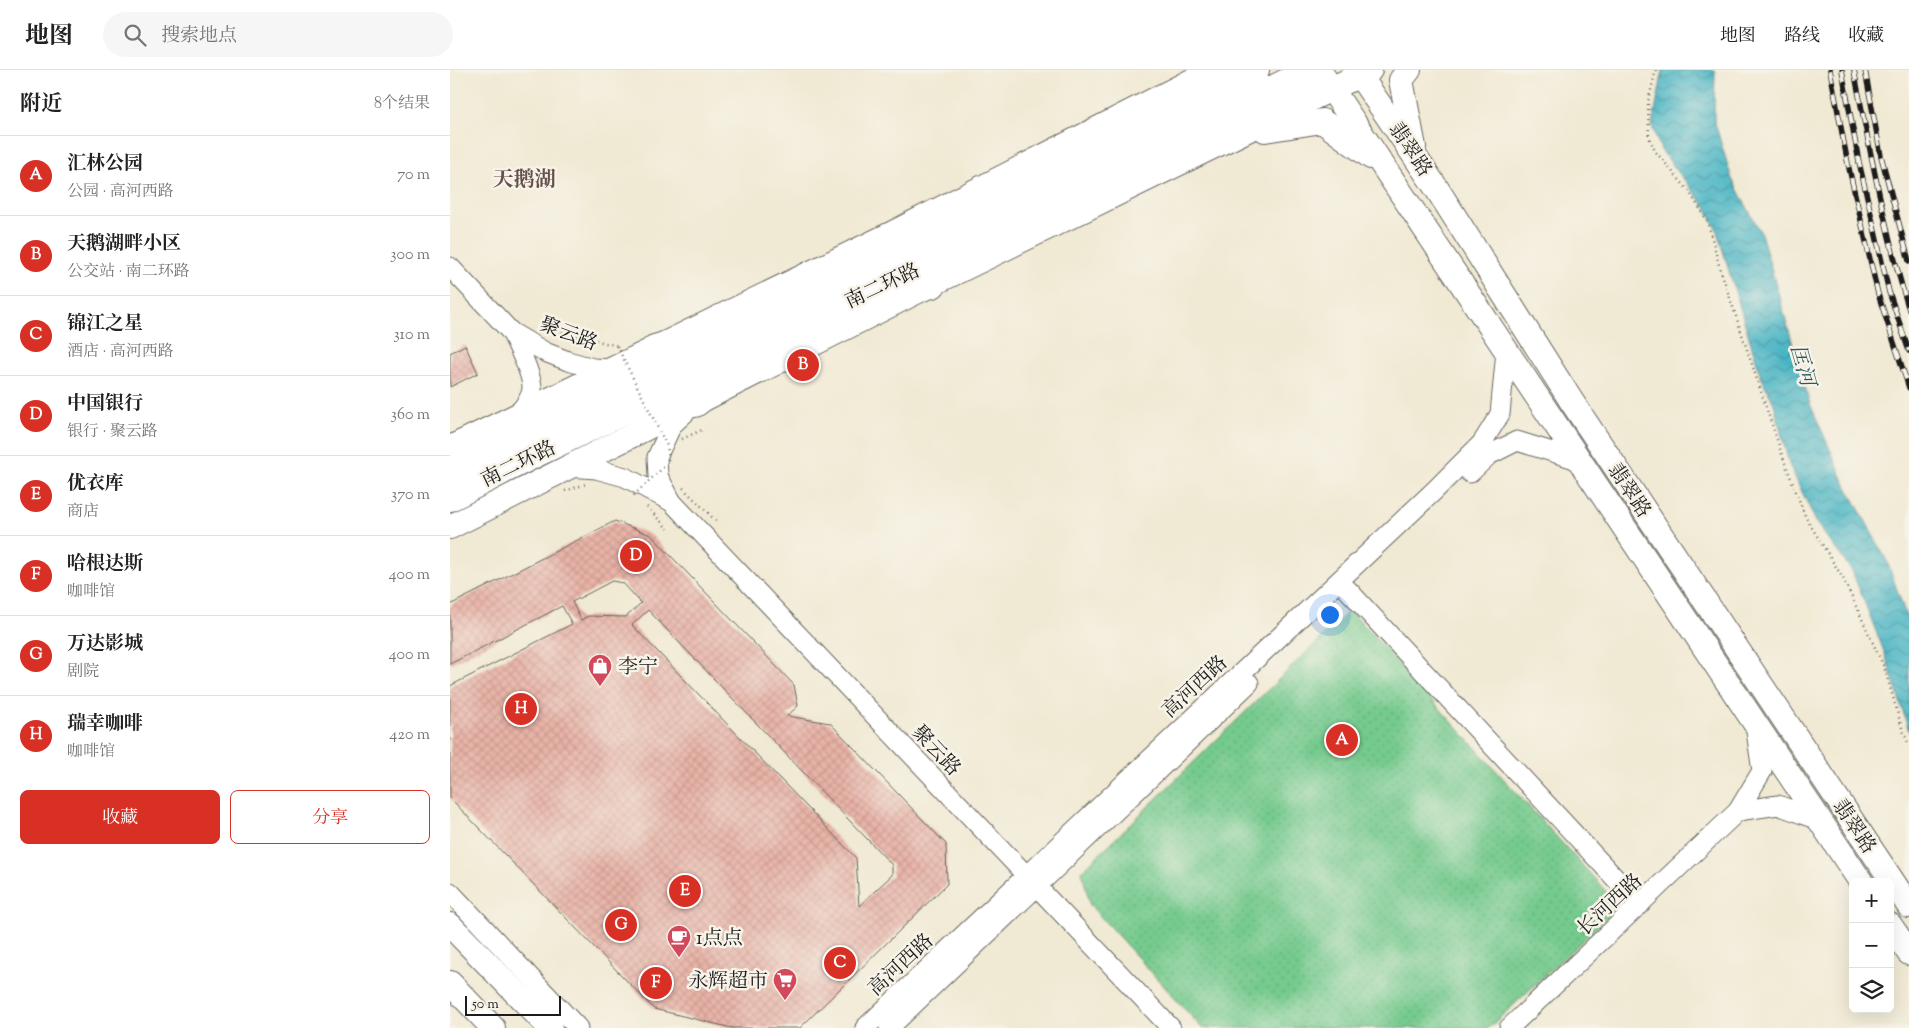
<!DOCTYPE html>
<html lang="zh">
<head>
<meta charset="utf-8">
<style>
	:root { --surface:#fff; --page:#f6f6f6; --text:#222; --muted:#767676; --line:#e0e0e0; --accent:#d93025 }
	body { margin:0; font-family:"Sorts Mill Goudy","Noto Serif SC",serif; background:var(--page); color:var(--text) }
	.controls { position:absolute; right:15px; bottom:15px; display:grid; overflow:hidden; border-radius:8px; box-shadow:0 5px 20px #0002 }
	.controls button { width:45px; height:45px; display:grid; place-items:center; padding:0; border:0; border-bottom:1px solid var(--line); background:var(--surface); color:var(--text); font:25px sans-serif }
	.scale { position:absolute; left:15px; bottom:12px; width:96px; box-sizing:border-box; padding-left:5px; border:2px solid #1c1c1c; border-top:0; font-size:14px; line-height:18px; white-space:nowrap; color:#1c1c1c; -webkit-text-stroke:4px #f7f3e8; paint-order:stroke }
	.you { position:absolute; left:879px; top:544px; width:18px; height:18px; margin:-12px; border:4px solid #fff; border-radius:50%; background:#1a73e8; box-shadow:0 0 0 8px #1a73e833 }
	.badge { display:grid; place-items:center; width:32px; height:32px; border-radius:50%; background:var(--accent); color:#fff; font-size:16px; font-weight:700 }
	.pin { position:absolute; translate:-50% -50%; border:2px solid #fff; box-shadow:0 1px 5px #0006 }
	.list { margin:0; padding:0; list-style:none }
	h2 { display:flex; justify-content:space-between; align-items:center; height:65px; margin:0; padding:0 20px; font-size:21px }
	h2 small { font-size:16px; font-weight:400; color:var(--muted) }
	.list li { display:grid; grid-template-columns:32px 1fr auto; gap:15px; align-items:center; box-sizing:border-box; height:80px; padding:0 20px; border-top:1px solid var(--line) }
	.list b { display:block; font-size:19px; white-space:nowrap }
	.list p { margin:0; font-size:16px; white-space:nowrap; color:var(--muted) }
	.list em { font-size:16px; font-style:normal; color:var(--muted) }
	.actions { display:flex; gap:10px; padding:15px 20px }
	.actions a { flex:1; padding:11px 0; border:1px solid var(--accent); border-radius:8px; text-align:center; font-size:18px; color:var(--accent) }
	.actions .main { background:var(--accent); color:#fff }
	.icon { flex:none; width:28px; height:28px; fill:none; stroke:currentColor; stroke-width:2; stroke-linecap:round; stroke-linejoin:round }
	.map { position:relative; flex:none; width:1459px; height:958px; overflow:hidden }
	header { display:flex; align-items:center; gap:30px; box-sizing:border-box; height:70px; padding:0 25px; background:var(--surface); border-bottom:1px solid var(--line) }
	header strong { font-size:24px }
	nav { display:flex; gap:28px; margin-inline-start:auto; font-size:18px }
	.search { width:350px; height:45px; background:var(--page); display:flex; align-items:center; gap:12px; box-sizing:border-box; padding:0 18px; border-radius:28px; color:var(--muted); font-size:19px }
	main { display:flex }
	aside { flex:1; background:var(--surface) }
	.map>svg:first-child { display:block }
</style>
</head>
<body>
<header>
<strong>地图</strong>
<div class="search"><svg class="icon" aria-label="search" viewBox="0 0 24 24"><circle cx="10" cy="10" r="6"/><path d="M15 15l6 6"/></svg>搜索地点</div>
<nav><a>地图</a><a>路线</a><a>收藏</a></nav>
</header>
<main>
<aside>
<h2>附近<small>8个结果</small></h2>
<ul class="list">
<li><span class="badge">A</span><div><b>汇林公园</b><p>公园 · 高河西路</p></div><em>70 m</em></li>
<li><span class="badge">B</span><div><b>天鹅湖畔小区</b><p>公交站 · 南二环路</p></div><em>300 m</em></li>
<li><span class="badge">C</span><div><b>锦江之星</b><p>酒店 · 高河西路</p></div><em>310 m</em></li>
<li><span class="badge">D</span><div><b>中国银行</b><p>银行 · 聚云路</p></div><em>360 m</em></li>
<li><span class="badge">E</span><div><b>优衣库</b><p>商店</p></div><em>370 m</em></li>
<li><span class="badge">F</span><div><b>哈根达斯</b><p>咖啡馆</p></div><em>400 m</em></li>
<li><span class="badge">G</span><div><b>万达影城</b><p>剧院</p></div><em>400 m</em></li>
<li><span class="badge">H</span><div><b>瑞幸咖啡</b><p>咖啡馆</p></div><em>420 m</em></li>
</ul>
<div class="actions"><a class="main">收藏</a><a>分享</a></div>
</aside>
<div class="map">
<svg width="1459" height="958" viewBox="0 0 1459 958">
	<defs>
		<pattern id="grass-dots" width="8" height="8" patternUnits="userSpaceOnUse" patternTransform="scale(1.25)"><rect width="8" height="8" fill="#75ca8e"/><path d="M2 2h.1M6 6h.1" fill="none" stroke="#65ad7a" stroke-width="1.8" stroke-linecap="round"/></pattern>
		<pattern id="water-waves" width="16" height="10" patternUnits="userSpaceOnUse" patternTransform="scale(1.25)"><rect width="16" height="10" fill="#48b5c4"/><path d="M0 5q4-4 8 0t8 0" fill="none" stroke="#3b929e"/></pattern>
		<pattern id="building-cross-hatch" width="8" height="8" patternUnits="userSpaceOnUse" patternTransform="scale(1.25)"><rect width="8" height="8" fill="#e9b3a7"/><path d="M0 0l8 8M0 8l8-8" fill="none" stroke="#c7998f"/></pattern>
	</defs>
	<rect width="100%" height="100%" fill="#f7f3e8"/>
	<filter id="ink" filterUnits="userSpaceOnUse"><feTurbulence type="fractalNoise" baseFrequency=".02" numOctaves="2"/><feDisplacementMap in="SourceGraphic" scale="10" xChannelSelector="R" yChannelSelector="G"/><feConvolveMatrix kernelMatrix="1 2 1 2 8 2 1 2 1" color-interpolation-filters="sRGB"/></filter>
	<filter id="wash" filterUnits="userSpaceOnUse"><feTurbulence type="fractalNoise" baseFrequency=".0096" numOctaves="4" result="noise"/><feDisplacementMap in="SourceGraphic" scale="20" xChannelSelector="R" yChannelSelector="G"/><feGaussianBlur stdDeviation="1.12" result="paint"/><feColorMatrix in="noise" values="0 0 0 0 0 0 0 0 0 0 0 0 0 0 0 0 0 1.4 0 .05"/><feComposite in="paint" operator="in"/></filter>
	<g filter="url(#wash)">
		<rect width="100%" height="100%" fill="#f0e9d3"/>
		<polygon fill="url(#grass-dots)" stroke="#487355" points="900,540 1163,829 1162,843 1039,958 752,958 640,835 632,801"/>
		<polygon fill="url(#water-waves)" stroke="#326870" points="1213,0 1265,0 1264,50 1282,109 1311,163 1360,334 1395,413 1437,491 1459,554 1459,661 1435,584 1402,501 1367,454 1339,394 1324,334 1311,307 1266,158 1257,139 1247,126 1211,80 1202,56"/>
		<g id="blocks">
			<g fill="url(#building-cross-hatch)" fill-rule="evenodd">
				<polygon points="15,275 28,303 0,317 0,283"/>
				<path d="M165 451 201 465 344 615 348 636 337 646 380 653 496 774 497 814 350 958H282L204 939 0 728V616L122 554 112 536 0 594V535ZM162 511 173 513 191 533 176 547 138 546 131 550 122 532ZM198 540 442 795V805L409 836 406 788 182 555Z"/>
			</g>
		</g>
	</g>
	<g filter="url(#ink)">
		<use href="#blocks" fill-opacity="0" stroke="#66645c" stroke-width="1"/>
		<g fill="none" stroke-linecap="round" stroke-linejoin="round">
			<defs>
				<g id="minor">
					<polyline points="0,197 61,262 95,282 118,291 143,298 163,299"/>
					<path d="M61 262C67 274 83 307 82 319 81 330 72 338 66 346"/>
					<polyline points="119,397 146,399 175,407 222,432 208,406 207,387 222,355 236,342"/>
					<polyline points="1020,403 1039,385 1067,371 1128,390"/>
					<polyline points="222,432 721,958"/>
					<polyline points="897,519 1190,835"/>
					<polyline points="1305,655 1312,701 1288,741 1328,735 1371,751"/>
					<polyline points="0,822 128,958"/>
					<polyline points="415,958 984,421 1032,373 1050,344 1056,281"/>
					<polyline points="439,958 799,613"/>
					<polyline points="1059,958 1288,741"/>
				</g>
				<g id="major">
					<polyline points="906,0 987,119 1122,332 1459,836"/>
					<polyline points="959,0 951,10 964,77"/>
					<polyline points="873,6 1411,812"/>
					<polyline points="815,60 872,51 921,87"/>
					<polyline points="0,378 443,163 763,0"/>
					<polyline points="0,457 482,214 920,0"/>
					<polyline points="0,855 100,958"/>
					<polyline points="1440,855 1459,883"/>
					<polyline points="0,913 43,958"/>
				</g>
				<g id="highway">
					<polyline points="438,226 482,214"/>
					<polyline points="205,279 257,264"/>
					<polyline points="245,333 289,298"/>
					<polyline points="0,403 196,308 805,0"/>
					<polyline points="0,427 82,385 242,308 357,250 509,178 862,0"/>
				</g>
			</defs>
			<use href="#minor" stroke="#66645c" stroke-width="21"/>
			<use href="#major" stroke="#66645c" stroke-width="26"/>
			<use href="#highway" stroke="#66645c" stroke-width="30"/>
			<g stroke="#66645c" stroke-width="2.5" stroke-dasharray="1 4" stroke-linecap="butt">
				<polyline points="1206,0 1198,32 1199,67 1205,81 1238,120 1257,150 1269,195 1332,385 1356,448 1394,510 1434,597 1453,661 1459,675"/>
				<polyline points="107,261 168,276"/>
				<polyline points="232,369 254,359"/>
				<polyline points="233,418 266,451"/>
				<polyline points="115,421 136,414"/>
				<polyline points="197,437 218,459"/>
			</g>
			<use href="#minor" stroke="#fff" stroke-width="19"/>
			<use href="#major" stroke="#fff" stroke-width="24"/>
			<use href="#highway" stroke="#fff" stroke-width="28"/>
			<defs>
				<g id="rail">
					<polyline points="1380,0 1398,94 1428,224 1459,318"/>
					<polyline points="1392,0 1409,92 1439,222 1459,281"/>
					<path d="M1404 0C1420 80 1435 162 1459 240"/>
					<polyline points="1415,0 1431,86 1459,191"/>
				</g>
			</defs>
			<use href="#rail" stroke="#1c1c1c" stroke-width="5.5"/>
			<use href="#rail" stroke="#f7f3e8" stroke-width="4" stroke-dasharray="11" stroke-linecap="butt"/>
			<polyline stroke="#66645c" stroke-width="2.5" stroke-dasharray="1 4" stroke-linecap="butt" points="167,276 217,376 219,387 217,394 183,426"/>
		</g>
	</g>
	<defs>
		<symbol id="shop-pin" viewBox="-11 -11 22 30"><path d="M0 17L-7.5 6A9.5 9.5 0 1 1 7.5 6Z" fill="#d1495b" stroke="#f7f3e8"/><path d="M-5-2.5h2.3a2.7 3.5 0 0 1 5.4 0H5L5.5 6h-11ZM-1.5-2.5h3a1.5 2.3 0 0 0-3 0Z" fill="#fff"/></symbol>
		<symbol id="cafe-pin" viewBox="-11 -11 22 30"><path d="M0 17L-7.5 6A9.5 9.5 0 1 1 7.5 6Z" fill="#d1495b" stroke="#f7f3e8"/><path d="M-5.5-4.5H6V0H3Q3 3.5 0 3.5H-2.5Q-5.5 3.5-5.5 0ZM3-3.2v2h1.7v-2ZM-6 4.5H4V6H-6Z" fill="#fff"/></symbol>
		<symbol id="supermarket-pin" viewBox="-11 -11 22 30"><path d="M0 17L-7.5 6A9.5 9.5 0 1 1 7.5 6Z" fill="#d1495b" stroke="#f7f3e8"/><path d="M-6-5.5h2.5l.6 2H6L4.5 2H-2.5L-4.4-4H-6ZM-1.5 3.2a1.3 1.3 0 1 0 .1 0ZM3 3.2a1.3 1.3 0 1 0 .1 0Z" fill="#fff"/></symbol>
	</defs>
	<g fill-rule="evenodd">
		<use href="#shop-pin" x="136" y="582" width="28" height="38"/>
		<use href="#cafe-pin" x="215" y="853" width="28" height="38"/>
		<use href="#supermarket-pin" x="321" y="896" width="28" height="38"/>
	</g>
	<g text-anchor="middle" stroke-width="5" stroke-linejoin="round" paint-order="stroke">
		<g font-size="20" fill="#1c1c1c" stroke="#f7f3e8">
			<text transform="translate(961 79) rotate(56)" y="7">翡翠路</text>
			<text transform="translate(432 215) rotate(-25)" y="7">南二环路</text>
			<text transform="translate(119 263) rotate(21)" y="7">聚云路</text>
			<text transform="translate(68 393) rotate(-26)" y="7">南二环路</text>
			<text transform="translate(1180 420) rotate(56)" y="7">翡翠路</text>
			<text transform="translate(744 616) rotate(-43)" y="7">高河西路</text>
			<text transform="translate(487 680) rotate(47)" y="7">聚云路</text>
			<text transform="translate(1405 756) rotate(56)" y="7">翡翠路</text>
			<text transform="translate(1159 834) rotate(-43)" y="7">长河西路</text>
			<text transform="translate(450 894) rotate(-43)" y="7">高河西路</text>
		</g>
		<g font-size="20" fill="#1c1c1c" stroke="#f7f3e8" text-anchor="start">
			<text x="168" y="603">李宁</text>
			<text x="246" y="874">1点点</text>
			<text x="318" y="917" text-anchor="end">永辉超市</text>
		</g>
		<g font-size="21" font-weight="bold" fill="#64514d" stroke="#f7f3e8">
			<text x="74" y="116">天鹅湖</text>
		</g>
		<g font-size="21" font-style="italic" fill="#2e595f" stroke="#f7f3e8">
			<text transform="translate(1353 295) rotate(74)" y="7">匡河</text>
		</g>
	</g>
</svg>
<div class="controls">
<button>+</button>
<button>−</button>
<button><svg class="icon" aria-label="layers" viewBox="0 0 24 24"><path d="M12 4l9 5-9 5-9-5zM3 14l9 5 9-5"/></svg></button>
</div>
<div class="scale">50 m</div>
<div class="you"></div>
<div class="pin badge" style="left:892px;top:670px">A</div>
<div class="pin badge" style="left:353px;top:295px">B</div>
<div class="pin badge" style="left:390px;top:893px">C</div>
<div class="pin badge" style="left:186px;top:486px">D</div>
<div class="pin badge" style="left:235px;top:821px">E</div>
<div class="pin badge" style="left:206px;top:913px">F</div>
<div class="pin badge" style="left:171px;top:855px">G</div>
<div class="pin badge" style="left:71px;top:639px">H</div>
</div>
</main>
</body>
</html>
